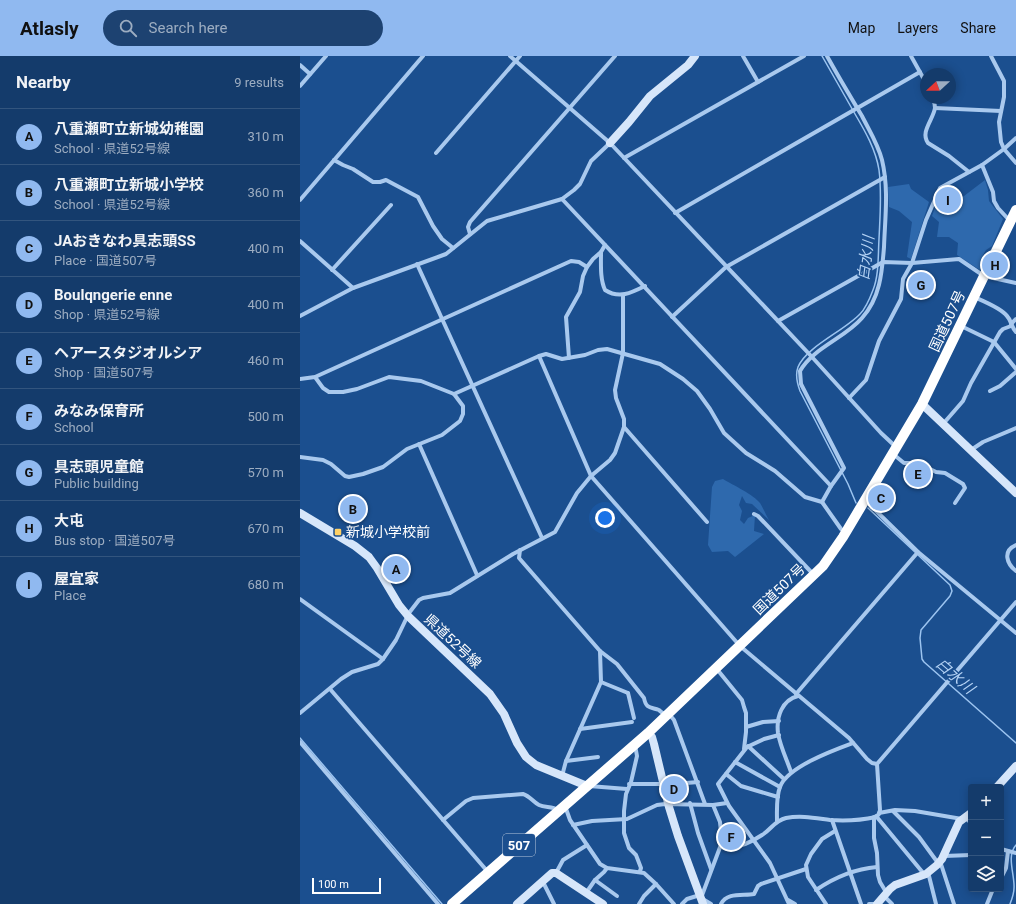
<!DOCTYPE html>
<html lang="en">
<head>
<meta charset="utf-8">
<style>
	:root { --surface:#143b6b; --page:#1d4271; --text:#f1f3f6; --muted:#9dadc1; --line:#33557e; --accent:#90b9f0 }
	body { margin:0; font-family:Roboto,"Noto Sans JP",sans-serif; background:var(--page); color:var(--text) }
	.controls { position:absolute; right:12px; bottom:12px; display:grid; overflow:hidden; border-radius:4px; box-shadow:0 2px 10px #0003 }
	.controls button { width:36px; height:36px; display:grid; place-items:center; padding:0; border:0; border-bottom:1px solid var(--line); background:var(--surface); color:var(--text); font:20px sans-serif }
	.compass { position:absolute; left:620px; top:12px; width:36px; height:36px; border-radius:50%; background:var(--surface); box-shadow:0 2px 10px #0003; rotate:249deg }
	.scale { position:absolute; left:12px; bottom:10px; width:69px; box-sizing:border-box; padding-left:4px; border:2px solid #fff; border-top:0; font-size:11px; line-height:14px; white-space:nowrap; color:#fff; -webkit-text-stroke:3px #1b4f8f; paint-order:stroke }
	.you { position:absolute; left:305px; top:462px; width:14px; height:14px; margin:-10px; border:3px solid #fff; border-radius:50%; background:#1a73e8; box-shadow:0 0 0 6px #1a73e833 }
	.badge { display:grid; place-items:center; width:26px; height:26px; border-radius:50%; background:var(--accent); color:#111; font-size:13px; font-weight:700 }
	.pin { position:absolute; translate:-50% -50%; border:2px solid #fff; box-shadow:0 1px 4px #0006 }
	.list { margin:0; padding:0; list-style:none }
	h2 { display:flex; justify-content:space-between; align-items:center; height:52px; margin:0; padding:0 16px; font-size:17px }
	h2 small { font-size:13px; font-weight:400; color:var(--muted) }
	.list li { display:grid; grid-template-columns:26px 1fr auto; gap:12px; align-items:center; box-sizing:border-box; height:56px; padding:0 16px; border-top:1px solid var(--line) }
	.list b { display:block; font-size:15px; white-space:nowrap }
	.list p { margin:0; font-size:13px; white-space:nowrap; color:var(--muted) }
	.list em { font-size:13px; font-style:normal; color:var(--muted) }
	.icon { flex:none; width:22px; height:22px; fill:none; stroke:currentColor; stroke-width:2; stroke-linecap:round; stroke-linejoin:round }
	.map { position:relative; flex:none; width:716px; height:848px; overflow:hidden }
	header { display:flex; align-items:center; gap:24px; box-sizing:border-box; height:56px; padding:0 20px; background:var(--accent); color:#111 }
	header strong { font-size:19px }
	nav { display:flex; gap:22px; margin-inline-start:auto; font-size:14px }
	.search { width:280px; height:36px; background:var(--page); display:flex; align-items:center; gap:10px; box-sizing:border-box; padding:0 14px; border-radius:22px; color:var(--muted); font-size:15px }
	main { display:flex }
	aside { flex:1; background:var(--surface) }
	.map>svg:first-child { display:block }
</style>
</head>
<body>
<header>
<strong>Atlasly</strong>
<div class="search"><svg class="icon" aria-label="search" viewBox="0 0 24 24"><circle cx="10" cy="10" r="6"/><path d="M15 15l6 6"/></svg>Search here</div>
<nav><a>Map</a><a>Layers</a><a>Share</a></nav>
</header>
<main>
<aside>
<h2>Nearby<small>9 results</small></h2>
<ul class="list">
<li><span class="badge">A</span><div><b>八重瀬町立新城幼稚園</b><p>School · 県道52号線</p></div><em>310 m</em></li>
<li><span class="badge">B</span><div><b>八重瀬町立新城小学校</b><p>School · 県道52号線</p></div><em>360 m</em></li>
<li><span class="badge">C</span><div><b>JAおきなわ具志頭SS</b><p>Place · 国道507号</p></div><em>400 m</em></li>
<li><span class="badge">D</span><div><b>Boulqngerie enne</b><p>Shop · 県道52号線</p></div><em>400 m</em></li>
<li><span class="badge">E</span><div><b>ヘアースタジオルシア</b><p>Shop · 国道507号</p></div><em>460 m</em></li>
<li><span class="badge">F</span><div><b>みなみ保育所</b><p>School</p></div><em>500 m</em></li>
<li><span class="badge">G</span><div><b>具志頭児童館</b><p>Public building</p></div><em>570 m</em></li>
<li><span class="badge">H</span><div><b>大屯</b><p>Bus stop · 国道507号</p></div><em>670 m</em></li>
<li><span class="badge">I</span><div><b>屋宜家</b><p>Place</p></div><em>680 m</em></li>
</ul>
</aside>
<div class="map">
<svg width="716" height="848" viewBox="0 0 716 848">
	<rect width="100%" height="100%" fill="#1b4f8f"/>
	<g fill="#2e69ad">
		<polygon points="685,124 688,134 689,145 703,163 692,190 686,194 682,201 680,214 657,199 658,187 649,181 637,181 639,166 632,160 635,152 642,158 647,153"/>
		<polygon points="609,128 611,133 629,146 611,203 607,201 612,166 599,155 589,151 588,131"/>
		<path d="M423 423C433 429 454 439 460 447 463 452 466 459 469 464L452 448 446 447 442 440 439 449 442 455 440 464 444 468 448 462 455 459 454 475 464 478 435 501 428 495 412 496 408 489 412 431 415 425Z"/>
	</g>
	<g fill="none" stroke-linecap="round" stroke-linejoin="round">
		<g stroke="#9cc4f0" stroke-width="1.5">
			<path d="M522 0C533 19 544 39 555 58 565 75 576 94 579 114 582 137 580 160 579 183 578 200 579 219 573 234 570 242 566 252 560 258 544 275 506 291 498 311 495 319 497 327 500 335L548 428 556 447"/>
			<polyline points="568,452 650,529 652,535 650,540 621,574 620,582 622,603 624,606 716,687"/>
			<polyline points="0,682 142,848"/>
			<path d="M710 848C712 843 714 837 714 832 715 819 706 800 716 789"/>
		</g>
		<g stroke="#a9c9ee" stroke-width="4">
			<polyline points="210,0 310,87 512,301 581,377 596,391"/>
			<polyline points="443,0 458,26"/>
			<polyline points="611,0 626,27"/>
			<polyline points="691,0 704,25 704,41 699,66 701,86 704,93 716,107"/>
			<polyline points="0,9 10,18"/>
			<polyline points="0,30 26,0"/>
			<path d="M633 42C634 45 635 49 635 52 633 64 620 76 628 87L649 100 669 116"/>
			<polyline points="635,52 701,55"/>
			<polyline points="136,97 220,0"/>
			<polyline points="324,102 504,0"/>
			<polyline points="34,104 43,109 53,113 73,126 80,126 86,124 118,141 133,170 142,183 153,192"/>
			<polyline points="682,109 693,136 694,145 698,152 710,165"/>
			<polyline points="262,143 531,430"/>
			<polyline points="0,144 123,0"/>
			<polyline points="375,157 620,16"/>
			<polyline points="170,178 168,171 170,166 315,0"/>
			<polyline points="0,185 53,232"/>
			<path d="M301 196C301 209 300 223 305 234 319 243 331 237 345 230"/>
			<polyline points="117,208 242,482"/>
			<polyline points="32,214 91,149"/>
			<path d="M674 241C683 245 701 252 707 260 712 265 711 271 716 276"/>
			<polyline points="0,260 53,232 146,198 187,165 262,143 274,134 280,128 291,105 310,87"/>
			<polyline points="372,261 426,211 585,121"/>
			<polyline points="478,265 583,206 612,207 659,203 684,220 716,227"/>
			<polyline points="711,268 716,263"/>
			<polyline points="661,270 694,286 716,313"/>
			<polyline points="239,300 291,420 440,590 549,682 567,703 572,707 577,708"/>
			<polyline points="269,302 266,261 280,236 283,220 287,211 293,203 301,196 305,189"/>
			<polyline points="0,323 15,321 271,205 279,206 287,211"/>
			<polyline points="690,335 700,330 716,316"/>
			<polyline points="154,338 239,300 246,298 262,303 285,299 298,294 307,293 360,308 383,323 397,335 410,353 424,377 446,397 475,415 505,441 522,446 541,473 545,476"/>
			<polyline points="549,342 566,324 579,285 601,243 603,223 612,207 626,164 640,132 682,109 704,93 716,82"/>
			<polyline points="643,368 663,345 671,327 700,276 703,273 711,270"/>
			<polyline points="324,371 407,466"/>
			<polyline points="119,388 177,519"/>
			<polyline points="671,394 683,386 716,372"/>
			<polyline points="593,398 604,407 618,407 636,416 645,417 663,428 665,432 655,447"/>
			<polyline points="0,401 23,404 31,408 45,420 49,421 63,418 83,411 107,393 142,379 160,365 163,358 163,350 154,338 121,325 89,321 57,333 43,336 29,336 23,332 15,321"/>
			<polyline points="565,444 618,496 716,577"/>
			<path d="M522 446 531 430 544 412 501 328 500 315C513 292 545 282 562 262 580 242 582 217 584 191 585 162 589 133 582 104 578 88 569 74 562 60 550 40 538 20 527 0"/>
			<polyline points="454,458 458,460 514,519"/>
			<path d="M716 489C702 495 707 508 716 515"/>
			<path d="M220 494 219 502 300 595 317 608 344 642C346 653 351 651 359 654 360 655 365 659 365 659"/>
			<polyline points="0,543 83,603"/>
			<polyline points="416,612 442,644 444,651 446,657 446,676 444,693"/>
			<polyline points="301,626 328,637"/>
			<polyline points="30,633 188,816"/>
			<polyline points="328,637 334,662"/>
			<polyline points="496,638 618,496"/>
			<polyline points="0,657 41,623 52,616 78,608 83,603 96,584 109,557 119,544 123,542 150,537 213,498 255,476 277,437 291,420 310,404 315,397 324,371 324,363 316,342 315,334 323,297 323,239"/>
			<polyline points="369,658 374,664 405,748"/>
			<polyline points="446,671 463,666 479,665"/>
			<polyline points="280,673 332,666"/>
			<polyline points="479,679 464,683 447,691 418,728 429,750 470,807 489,848"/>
			<polyline points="0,686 138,848"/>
			<polyline points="335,689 337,700 331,726 326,738 324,755 324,777 329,792 336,799 341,812 340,815"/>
			<polyline points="448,690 484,723"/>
			<polyline points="266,705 298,701"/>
			<polyline points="435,706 480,731"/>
			<path d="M491 716C487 704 480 690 478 677 476 661 482 644 498 640"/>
			<polyline points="426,718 441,730 478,741"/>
			<polyline points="262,720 266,705 301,626 300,595"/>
			<polyline points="329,728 375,728 398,726"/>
			<polyline points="289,730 327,733"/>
			<polyline points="390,747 398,777 411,813"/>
			<polyline points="265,750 270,764 300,808 307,812 344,817 356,828 374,848"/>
			<polyline points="593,755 619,781 638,807"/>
			<polyline points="579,757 595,754 615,755 662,763"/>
			<polyline points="576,760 624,818"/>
			<polyline points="574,761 574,782 577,797 578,819 580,826 586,836"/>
			<polyline points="665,761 671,767"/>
			<path d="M143 764 166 745 173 742 223 738C230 740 233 746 239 749 245 752 252 750 258 754"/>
			<polyline points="532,764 561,848"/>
			<path d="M477 765C477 755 476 741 480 731 487 711 534 694 553 687"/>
			<polyline points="273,769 292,765 327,763 357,749 365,748 413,749 427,747"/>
			<path d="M421 788C434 795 450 787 462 779 472 773 474 765 486 762 501 759 515 762 530 764 544 765 562 764 576 761L579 758 580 754 577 708 716 546"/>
			<polyline points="701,793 716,797"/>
			<polyline points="644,800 671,799"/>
			<polyline points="640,805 654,848"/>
			<polyline points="628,816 636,848"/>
			<polyline points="256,817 263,804 287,789"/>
			<polyline points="701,822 706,812 708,795"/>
			<polyline points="295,824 317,840"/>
			<polyline points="243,826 254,848"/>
			<path d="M516 834C535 821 554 813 577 811"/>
			<polyline points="286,837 295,824 304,816 307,812"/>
			<polyline points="584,840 592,848"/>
			<polyline points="488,844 495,848"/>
			<polyline points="339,848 344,840 356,828"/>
			<polyline points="382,848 387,843 400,839"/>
			<polyline points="411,848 401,842 422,786 420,766 413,749"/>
			<path d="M421 848C427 836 443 840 454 838L458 830 461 828 506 813"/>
			<polyline points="526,848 508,821 506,809 511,798 522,783 535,775"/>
			<polyline points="569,848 575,848"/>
			<polyline points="687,848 693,833"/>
		</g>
		<g stroke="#d6e6fa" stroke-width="8">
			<polyline points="310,87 329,66 350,40 388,9 395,0"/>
			<polyline points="622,348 716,437"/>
			<polyline points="0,457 55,490 69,501 77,512 99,549 108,560 190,638 204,658 217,687 226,701 236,709 287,730"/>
			<polyline points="348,677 352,681 354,688 369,751 378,780 403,848"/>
			<polyline points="697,731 716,710"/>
			<polyline points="217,848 252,817 256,817 303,848"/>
			<polyline points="577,848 590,833 595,829 626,818 637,809 642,803 659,766 671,757"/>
		</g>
		<polyline stroke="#fff" stroke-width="10" points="152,848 348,677 523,510 543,481 622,348 716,154"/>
	</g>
	<rect fill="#ffd166" stroke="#1b4f8f" stroke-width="1.5" x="34" y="472" width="8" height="8" rx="2"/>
	<g text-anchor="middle" stroke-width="3" stroke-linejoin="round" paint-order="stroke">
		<rect fill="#1b4f8f" stroke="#bbcadd" stroke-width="1" x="203" y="778" width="32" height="22" rx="3"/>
		<g font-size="13" font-weight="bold" fill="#fff">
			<text x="219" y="794">507</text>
		</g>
		<g font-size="14" fill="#fff" stroke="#1b4f8f">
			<text transform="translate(647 265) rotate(-65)" y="5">国道507号</text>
			<text transform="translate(479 533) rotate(-44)" y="5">国道507号</text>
			<text transform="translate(153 585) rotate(43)" y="5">県道52号線</text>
		</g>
		<g font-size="14" fill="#fff" stroke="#1b4f8f" text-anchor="start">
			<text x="46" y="481">新城小学校前</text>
		</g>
		<g font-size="15" font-style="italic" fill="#b5d3f5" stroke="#1b4f8f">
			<text transform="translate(566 202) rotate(-83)" y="5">白水川</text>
			<text transform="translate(655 620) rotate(41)" y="5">白水川</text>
		</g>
	</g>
</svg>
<div class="controls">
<button>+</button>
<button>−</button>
<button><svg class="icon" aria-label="layers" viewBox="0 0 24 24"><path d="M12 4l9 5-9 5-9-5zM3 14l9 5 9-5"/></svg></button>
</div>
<svg class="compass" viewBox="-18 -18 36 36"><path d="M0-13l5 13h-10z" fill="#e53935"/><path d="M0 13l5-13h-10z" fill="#9dadc1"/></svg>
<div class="scale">100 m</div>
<div class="you"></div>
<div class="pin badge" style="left:96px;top:513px">A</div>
<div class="pin badge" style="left:53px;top:453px">B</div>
<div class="pin badge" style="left:581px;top:442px">C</div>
<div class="pin badge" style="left:374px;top:733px">D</div>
<div class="pin badge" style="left:618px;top:418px">E</div>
<div class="pin badge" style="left:431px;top:781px">F</div>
<div class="pin badge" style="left:621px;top:229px">G</div>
<div class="pin badge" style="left:695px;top:209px">H</div>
<div class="pin badge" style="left:648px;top:144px">I</div>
</div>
</main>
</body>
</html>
